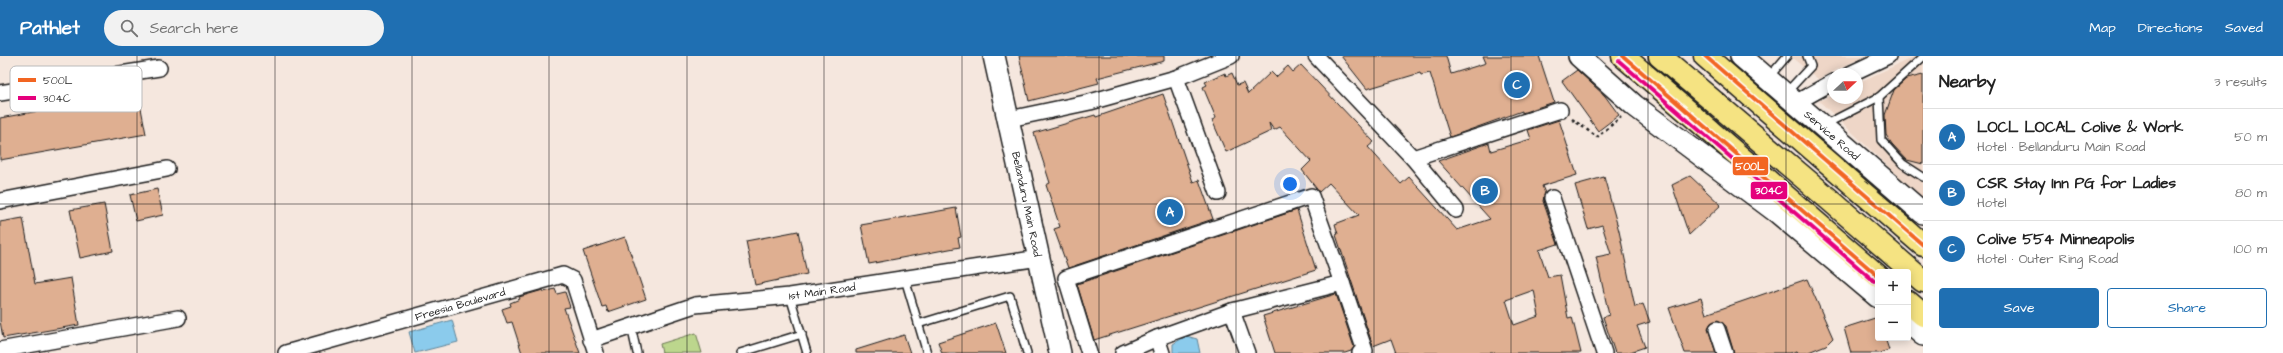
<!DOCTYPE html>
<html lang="en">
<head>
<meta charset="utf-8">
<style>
	:root { --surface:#fff; --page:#f2f2f2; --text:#222; --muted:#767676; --line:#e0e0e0; --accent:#1f6fb2 }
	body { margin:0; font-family:"Architects Daughter",sans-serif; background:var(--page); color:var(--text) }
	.controls { position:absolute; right:12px; bottom:12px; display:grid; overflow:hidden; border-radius:4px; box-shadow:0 2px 10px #0003 }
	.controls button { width:36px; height:36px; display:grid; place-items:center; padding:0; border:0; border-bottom:1px solid var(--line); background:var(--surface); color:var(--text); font:20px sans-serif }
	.compass { position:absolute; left:1827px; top:12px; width:36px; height:36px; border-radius:50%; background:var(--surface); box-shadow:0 2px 10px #0003; rotate:68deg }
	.you { position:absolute; left:1290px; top:128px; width:14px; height:14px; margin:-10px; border:3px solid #fff; border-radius:50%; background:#1a73e8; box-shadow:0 0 0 6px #1a73e833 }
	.badge { display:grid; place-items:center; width:26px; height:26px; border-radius:50%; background:var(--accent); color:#fff; font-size:13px; font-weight:700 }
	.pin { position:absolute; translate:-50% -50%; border:2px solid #fff; box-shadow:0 1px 4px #0006 }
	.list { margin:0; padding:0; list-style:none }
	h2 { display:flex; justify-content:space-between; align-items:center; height:52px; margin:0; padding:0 16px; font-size:17px }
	h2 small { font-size:13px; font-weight:400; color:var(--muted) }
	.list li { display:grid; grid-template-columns:26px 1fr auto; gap:12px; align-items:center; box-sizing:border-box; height:56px; padding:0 16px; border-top:1px solid var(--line) }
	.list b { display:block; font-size:15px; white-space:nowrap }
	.list p { margin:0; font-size:13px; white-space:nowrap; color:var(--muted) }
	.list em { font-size:13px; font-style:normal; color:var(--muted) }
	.actions { display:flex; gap:8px; padding:12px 16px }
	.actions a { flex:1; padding:9px 0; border:1px solid var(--accent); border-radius:4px; text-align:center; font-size:14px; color:var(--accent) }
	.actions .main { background:var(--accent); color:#fff }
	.icon { flex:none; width:22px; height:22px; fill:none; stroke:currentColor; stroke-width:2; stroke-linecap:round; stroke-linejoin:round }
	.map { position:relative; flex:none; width:1923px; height:297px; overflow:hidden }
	header { display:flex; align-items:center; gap:24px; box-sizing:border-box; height:56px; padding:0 20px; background:var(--accent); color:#fff }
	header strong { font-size:19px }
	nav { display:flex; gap:22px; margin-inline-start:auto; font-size:14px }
	.search { width:280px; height:36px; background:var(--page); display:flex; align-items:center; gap:10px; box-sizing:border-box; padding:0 14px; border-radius:22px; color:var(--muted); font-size:15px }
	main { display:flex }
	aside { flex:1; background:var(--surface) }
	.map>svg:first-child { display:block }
</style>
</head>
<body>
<header>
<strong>Pathlet</strong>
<div class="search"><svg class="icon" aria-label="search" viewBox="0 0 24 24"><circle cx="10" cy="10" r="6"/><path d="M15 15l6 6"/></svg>Search here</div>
<nav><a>Map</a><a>Directions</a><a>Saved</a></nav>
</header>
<main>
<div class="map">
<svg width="1923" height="297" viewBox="0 0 1923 297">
	<rect width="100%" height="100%" fill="#f5e7de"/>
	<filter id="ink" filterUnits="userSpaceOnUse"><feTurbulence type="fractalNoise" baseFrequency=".025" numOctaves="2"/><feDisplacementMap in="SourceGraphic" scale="8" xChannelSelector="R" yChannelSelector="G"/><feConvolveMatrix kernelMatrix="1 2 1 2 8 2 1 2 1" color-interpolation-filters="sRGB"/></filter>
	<g filter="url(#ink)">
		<g fill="#eed6c7">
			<polygon points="1790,0 1865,0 1818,23"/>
			<polygon points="1916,0 1923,0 1923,143 1819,45 1833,39 1833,42 1857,42 1857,27"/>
		</g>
		<polygon fill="#bcd68d" stroke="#6c7954" points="696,277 702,297 662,297 660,288"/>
		<g fill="#8bcbec" stroke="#5f8599">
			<polygon points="452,264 458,286 415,297 409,276"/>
			<polygon points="1186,280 1197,283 1200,297 1173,297 1173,288"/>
		</g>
		<g fill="#dfaf91" stroke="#1c1c1c" fill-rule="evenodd">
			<polygon points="1019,0 1164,0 1164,5 1097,22 1099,27 1029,45"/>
			<polygon points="1341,0 1446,0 1451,18 1486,7 1483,0 1539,0 1554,46 1522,57 1522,55 1450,81 1430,17 1421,19 1420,17 1367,33"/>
			<path d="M1301 9 1374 86 1368 91 1401 128 1409 121 1457 174 1490 163 1438 105 1489 87 1491 95 1531 83 1528 74 1559 64 1577 119 1542 130 1545 137 1543 145 1558 188 1539 194 1548 221 1560 219 1568 262 1572 261 1581 297H1396L1391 283 1373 290 1336 179 1338 178 1335 168 1359 159 1329 127 1319 136 1316 132 1302 114 1311 105 1280 71 1274 74 1269 67 1271 75 1226 96 1212 64 1216 62 1203 31 1207 29 1205 26 1225 17 1226 20 1232 17 1237 29 1243 27 1248 38 1271 16 1276 21 1288 10 1293 16ZM1534 234 1539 260 1514 269 1506 244Z"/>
			<polygon points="1577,14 1605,40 1619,59 1598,75 1562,25"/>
			<polygon points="1923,19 1923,108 1907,104 1892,88 1886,79 1885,59 1894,34 1906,23"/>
			<polygon points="138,37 146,78 0,104 0,62"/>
			<polygon points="1163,38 1193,126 1199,124 1213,163 1068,212 1054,173 1060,171 1046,129 1050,127 1034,77 1095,59 1096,61"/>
			<polygon points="1690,120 1721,149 1689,179 1672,129"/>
			<polygon points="1604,121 1619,175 1635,251 1643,248 1650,266 1637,270 1645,291 1627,297 1615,297 1603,261 1609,259 1596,201 1611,198 1602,169 1588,173 1575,129"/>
			<polygon points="157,133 163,159 136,165 130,139"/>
			<polygon points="104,148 113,195 80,202 70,154"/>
			<polygon points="956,152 961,181 958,182 960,191 869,208 861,169"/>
			<polygon points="1297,154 1316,214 1094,284 1077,228"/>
			<polygon points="23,162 35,228 71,222 79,269 3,282 0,265 0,166"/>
			<polygon points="798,175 807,218 755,229 746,185"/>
			<polygon points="625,181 646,243 608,256 606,250 602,251 583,195"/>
			<polygon points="1807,223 1833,282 1826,289 1806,297 1799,297 1797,295 1790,297 1734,297 1726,270 1718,264 1711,267 1708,272 1716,297 1685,297 1669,252 1701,242 1706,258"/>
			<polygon points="555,233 557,238 565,236 570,251 564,252 580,297 522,297 512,266 507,267 502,253 511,250 510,247 520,243 519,241 543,234 544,236"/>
			<polygon points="1336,238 1354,291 1351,295 1345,297 1275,297 1263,260"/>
			<polygon points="1878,261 1878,282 1885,282 1889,294 1879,297 1851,297 1844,272"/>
			<polygon points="996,267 1006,297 942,297 938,286"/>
			<polygon points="904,279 910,297 856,297 856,294"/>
		</g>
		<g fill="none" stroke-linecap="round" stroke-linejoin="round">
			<defs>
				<g id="lane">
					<polyline points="1769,21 1787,0"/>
					<polyline points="1786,37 1811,10 1807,0"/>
					<polyline points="1879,41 1881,84 1903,108 1923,121"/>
					<polyline points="1824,69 1879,41 1923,1"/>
					<polyline points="905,223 927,297"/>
					<polyline points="790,240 807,297"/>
					<polyline points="918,268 1010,240 1027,297"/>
					<polyline points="631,270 637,297"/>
					<polyline points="740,297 802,278"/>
				</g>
				<g id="street">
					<polyline points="1316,0 1413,102 1456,154"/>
					<polyline points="1850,18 1888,0"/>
					<polyline points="1176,22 1218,137"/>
					<polyline points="0,37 159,12"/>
					<polyline points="1795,47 1833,26"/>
					<polyline points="1009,63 1090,46 1176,22 1231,0"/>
					<polyline points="1413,102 1560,54"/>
					<polyline points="1552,142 1604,297"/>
					<polyline points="0,145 167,113"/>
					<polyline points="1232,255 1247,297"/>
					<polyline points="1717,273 1725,297"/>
					<polyline points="1157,282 1162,297"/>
					<polyline points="591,284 695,249 790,240 1039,202"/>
					<polyline points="0,294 178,262"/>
					<polyline points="286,297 563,219 573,224 596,297"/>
					<polyline points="1089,297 1066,222 1311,140 1342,227"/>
					<polyline points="1123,297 1157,282 1232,255 1342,227 1365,295 1360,297"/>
				</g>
				<g id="secondary">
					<polyline points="994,0 1060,297"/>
					<polyline points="1579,0 1635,50 1778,157 1878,241"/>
					<polyline points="1741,0 1923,157"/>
					<polyline points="1908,266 1923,279"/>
				</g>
				<g id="highway">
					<polyline points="1623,0 1878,220"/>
					<polyline points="1660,0 1830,144 1923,225"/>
					<polyline points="1705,0 1923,189"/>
					<polyline points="1908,246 1923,259"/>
				</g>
			</defs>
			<use href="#lane" stroke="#1c1c1c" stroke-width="10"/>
			<use href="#street" stroke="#1c1c1c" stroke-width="18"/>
			<use href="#secondary" stroke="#1c1c1c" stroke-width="24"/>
			<use href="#highway" stroke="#1c1c1c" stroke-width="25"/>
			<polyline stroke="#1c1c1c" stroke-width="2.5" stroke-dasharray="3 3" stroke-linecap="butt" points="1572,63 1597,81 1621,61"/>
			<use href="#lane" stroke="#fff" stroke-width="7"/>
			<use href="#street" stroke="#fff" stroke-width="15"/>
			<use href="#secondary" stroke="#fff" stroke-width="21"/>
			<use href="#highway" stroke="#f5e382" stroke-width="22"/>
			<defs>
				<g id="bus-1">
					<polyline points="1623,0 1878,220"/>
					<polyline points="1705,0 1923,189"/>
				</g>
				<polyline id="bus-2" points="1619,5 1874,225"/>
			</defs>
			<use href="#bus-1" stroke="#fff" stroke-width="7"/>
			<use href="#bus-2" stroke="#fff" stroke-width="7"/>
			<use href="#bus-1" stroke="#f26522" stroke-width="4"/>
			<use href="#bus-2" stroke="#e5007d" stroke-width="4"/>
		</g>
	</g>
	<path fill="none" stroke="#1c1c1c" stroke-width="1" stroke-opacity="0.55" d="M137 0V297M275 0V297M412 0V297M549 0V297M687 0V297M824 0V297M962 0V297M1099 0V297M1236 0V297M1374 0V297M1511 0V297M1648 0V297M1786 0V297M0 148H1923"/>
	<g text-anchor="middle" stroke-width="3.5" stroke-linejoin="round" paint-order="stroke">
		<g font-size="11" fill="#1c1c1c" stroke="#fff">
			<text transform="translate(1832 79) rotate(41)" y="4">Service Road</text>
			<text transform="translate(1027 148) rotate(78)" y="4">Bellanduru Main Road</text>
			<text transform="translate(822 235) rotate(-8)" y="4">1st Main Road</text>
			<text transform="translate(460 248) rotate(-16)" y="4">Freesia Boulevard</text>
		</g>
	</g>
	<rect x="10" y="10" width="132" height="46" rx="6" fill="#fff" stroke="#bbb" stroke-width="1"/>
	<rect x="18" y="22" width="18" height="4" fill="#f26522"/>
	<rect x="18" y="40" width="18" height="4" fill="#e5007d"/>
	<g font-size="11" fill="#1c1c1c">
		<text x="43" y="28">500L</text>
		<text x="43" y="46">304C</text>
	</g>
	<g stroke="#fff" stroke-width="1.5">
		<rect x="1732" y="100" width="37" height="20" rx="4" fill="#f26522"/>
		<rect x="1750" y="125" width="38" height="19" rx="4" fill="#e5007d"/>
	</g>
	<g font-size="11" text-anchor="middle" font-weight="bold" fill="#fff">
		<text x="1750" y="114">500L</text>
		<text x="1769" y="138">304C</text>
	</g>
</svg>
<div class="controls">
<button>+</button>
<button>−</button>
</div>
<svg class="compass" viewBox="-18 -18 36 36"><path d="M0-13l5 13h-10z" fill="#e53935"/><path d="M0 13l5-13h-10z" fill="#767676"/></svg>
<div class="you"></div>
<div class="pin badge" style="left:1170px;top:156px">A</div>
<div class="pin badge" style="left:1485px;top:135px">B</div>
<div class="pin badge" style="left:1517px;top:29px">C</div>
</div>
<aside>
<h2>Nearby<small>3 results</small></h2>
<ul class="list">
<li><span class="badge">A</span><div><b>LOCL LOCAL Colive &amp; Work</b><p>Hotel · Bellanduru Main Road</p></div><em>50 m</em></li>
<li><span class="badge">B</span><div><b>CSR Stay Inn PG for Ladies</b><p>Hotel</p></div><em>80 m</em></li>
<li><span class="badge">C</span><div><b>Colive 554 Minneapolis</b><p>Hotel · Outer Ring Road</p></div><em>100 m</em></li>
</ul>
<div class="actions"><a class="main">Save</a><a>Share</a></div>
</aside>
</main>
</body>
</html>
